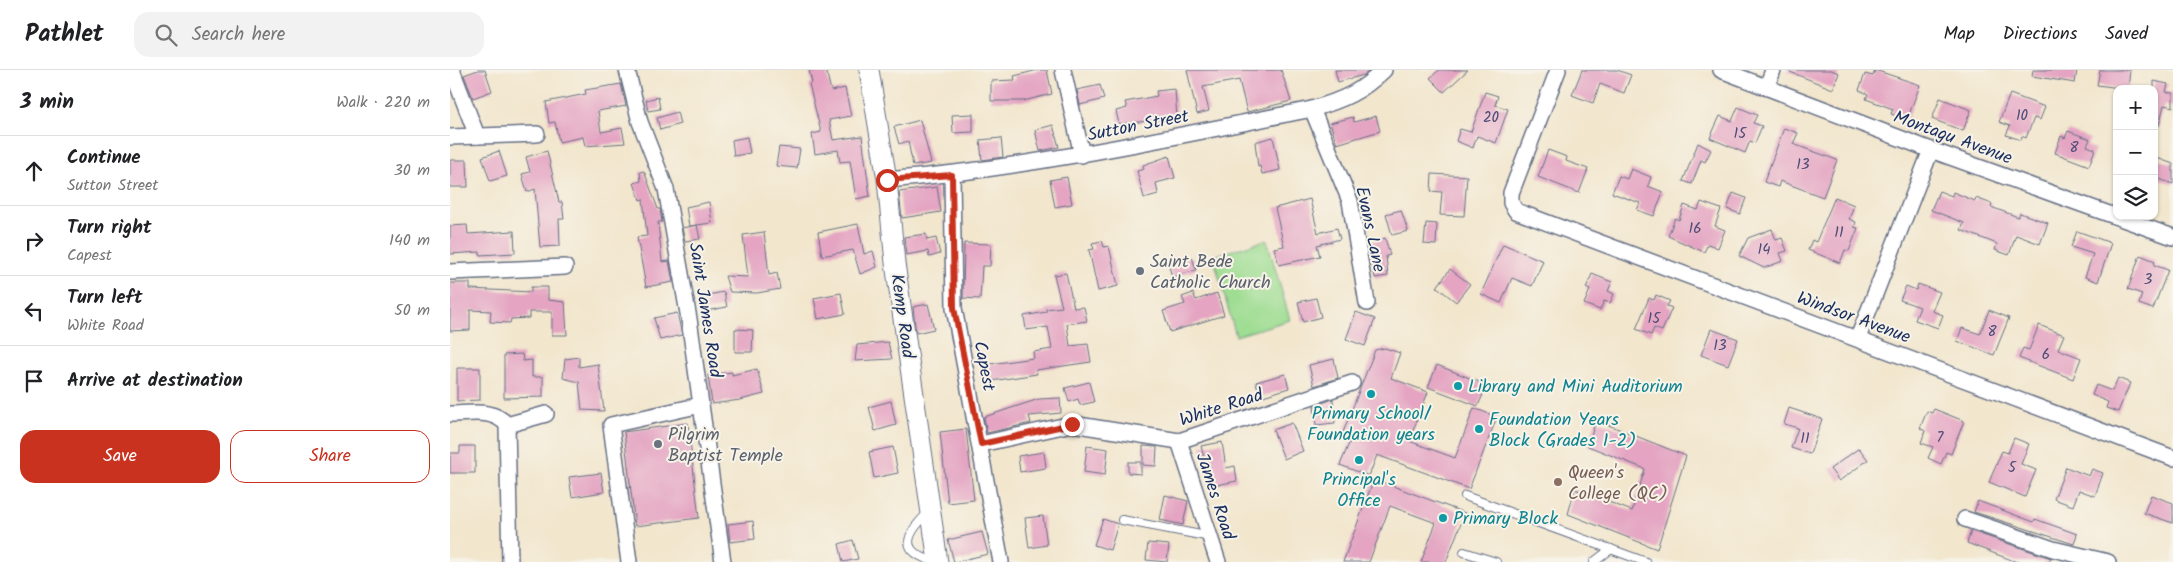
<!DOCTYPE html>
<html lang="en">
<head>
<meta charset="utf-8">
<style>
	:root { --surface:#fff; --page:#f2f2f2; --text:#202124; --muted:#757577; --line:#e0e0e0; --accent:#c8321e }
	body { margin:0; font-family:Kalam,sans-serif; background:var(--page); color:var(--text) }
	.controls { position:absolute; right:15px; top:15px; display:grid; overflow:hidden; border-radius:10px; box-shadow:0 1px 4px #0004 }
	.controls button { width:45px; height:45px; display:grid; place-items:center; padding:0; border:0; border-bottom:1px solid var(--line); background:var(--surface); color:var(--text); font:25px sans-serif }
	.stop { position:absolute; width:15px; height:15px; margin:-11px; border:4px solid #c8321e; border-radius:50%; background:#fff }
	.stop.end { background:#c8321e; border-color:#fff; box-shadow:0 1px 5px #0008 }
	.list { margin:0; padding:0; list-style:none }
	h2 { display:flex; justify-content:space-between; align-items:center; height:65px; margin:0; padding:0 20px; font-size:21px }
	h2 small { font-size:16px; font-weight:400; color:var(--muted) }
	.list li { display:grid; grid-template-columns:32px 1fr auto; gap:15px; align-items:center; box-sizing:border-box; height:70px; padding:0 20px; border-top:1px solid var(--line) }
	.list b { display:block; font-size:19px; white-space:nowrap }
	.list p { margin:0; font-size:16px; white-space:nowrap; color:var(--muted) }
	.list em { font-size:16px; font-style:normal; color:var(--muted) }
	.actions { display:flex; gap:10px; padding:15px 20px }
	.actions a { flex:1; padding:11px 0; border:1px solid var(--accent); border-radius:15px; text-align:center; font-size:18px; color:var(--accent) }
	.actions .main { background:var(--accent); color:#fff }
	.icon { flex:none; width:28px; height:28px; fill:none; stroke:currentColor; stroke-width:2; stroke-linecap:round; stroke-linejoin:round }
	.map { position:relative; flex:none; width:1723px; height:492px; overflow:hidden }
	header { display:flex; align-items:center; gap:30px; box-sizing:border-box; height:70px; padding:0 25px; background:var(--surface); border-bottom:1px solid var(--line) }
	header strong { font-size:24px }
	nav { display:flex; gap:28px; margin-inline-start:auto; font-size:18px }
	.search { width:350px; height:45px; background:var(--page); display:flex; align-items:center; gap:12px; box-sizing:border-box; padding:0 18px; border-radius:15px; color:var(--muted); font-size:19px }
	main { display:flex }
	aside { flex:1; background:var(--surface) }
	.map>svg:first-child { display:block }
</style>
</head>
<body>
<header>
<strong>Pathlet</strong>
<div class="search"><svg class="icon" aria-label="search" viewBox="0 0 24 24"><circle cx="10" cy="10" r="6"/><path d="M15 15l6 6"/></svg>Search here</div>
<nav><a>Map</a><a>Directions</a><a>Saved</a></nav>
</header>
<main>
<aside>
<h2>3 min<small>Walk · 220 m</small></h2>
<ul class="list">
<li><svg class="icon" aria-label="ahead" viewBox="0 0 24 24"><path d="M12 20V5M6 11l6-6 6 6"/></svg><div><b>Continue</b><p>Sutton Street</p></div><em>30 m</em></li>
<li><svg class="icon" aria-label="right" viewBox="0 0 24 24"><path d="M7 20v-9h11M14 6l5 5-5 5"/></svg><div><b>Turn right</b><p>Capest</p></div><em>140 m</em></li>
<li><svg class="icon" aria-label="left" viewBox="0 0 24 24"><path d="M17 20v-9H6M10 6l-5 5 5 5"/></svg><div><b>Turn left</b><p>White Road</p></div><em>50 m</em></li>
<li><svg class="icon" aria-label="arrive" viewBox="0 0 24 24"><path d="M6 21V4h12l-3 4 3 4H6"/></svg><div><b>Arrive at destination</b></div></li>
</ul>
<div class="actions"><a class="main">Save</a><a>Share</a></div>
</aside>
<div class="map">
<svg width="1723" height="492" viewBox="0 0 1723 492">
	<rect width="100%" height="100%" fill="#f7f3e8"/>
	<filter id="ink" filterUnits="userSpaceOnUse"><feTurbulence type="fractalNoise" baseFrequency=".02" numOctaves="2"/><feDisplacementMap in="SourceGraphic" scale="10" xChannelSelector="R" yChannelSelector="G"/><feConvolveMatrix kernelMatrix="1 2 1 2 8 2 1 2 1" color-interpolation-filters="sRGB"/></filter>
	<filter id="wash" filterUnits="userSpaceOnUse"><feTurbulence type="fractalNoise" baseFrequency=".0096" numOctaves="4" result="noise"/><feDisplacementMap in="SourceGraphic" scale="20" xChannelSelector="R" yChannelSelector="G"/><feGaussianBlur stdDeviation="1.12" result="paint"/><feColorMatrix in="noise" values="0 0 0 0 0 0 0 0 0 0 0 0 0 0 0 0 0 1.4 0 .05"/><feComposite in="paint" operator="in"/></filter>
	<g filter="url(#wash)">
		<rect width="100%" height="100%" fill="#f2e6cd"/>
		<polygon fill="#9edd92" stroke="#5c8678" points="817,170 840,250 786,266 763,186"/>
		<g id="blocks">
			<g fill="#e4a4c2">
				<polygon points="28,0 35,0 42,21 23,28 14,5"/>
				<polygon points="359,0 376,0 381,21 395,18 401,46 379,50 383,70 412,66 420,126 406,129 400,91 390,92 388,80 365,84 362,64 371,62 359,14 362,13"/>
				<polygon points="588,0 597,0 602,24 573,31 541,31 541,11 565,10 564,6"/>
				<polygon points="737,0 831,0 841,31 797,42 789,10 753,17 759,41 747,44"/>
				<polygon points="885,0 920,0 914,5 888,12"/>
				<polygon points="989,0 1018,0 994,22 980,8"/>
				<polygon points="1132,0 1167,0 1181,5 1174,23 1150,14 1143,33 1122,25"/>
				<polygon points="1335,0 1381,0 1389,3 1383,19"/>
				<polygon points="1425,0 1470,15 1457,50 1441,44 1443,39 1416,29 1418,24 1409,20 1415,4 1423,6"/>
				<polygon points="1583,0 1627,0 1625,13 1582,6"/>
				<polygon points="1650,0 1680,0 1678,19 1647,15"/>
				<polygon points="1704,11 1718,14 1716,22 1723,23 1723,37 1714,35 1709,56 1704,56"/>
				<polygon points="171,14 176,36 148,41 151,62 172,58 175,73 135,76 133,67 109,72 105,52 99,53 96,32 136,24 135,20"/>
				<polygon points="650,15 654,29 630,35 627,20"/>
				<polygon points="725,19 727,48 669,54 666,41 677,38 675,32 707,26 706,21"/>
				<polygon points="1035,22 1048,26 1045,35 1058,39 1046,73 1027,66 1023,78 1006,71 1010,59 1021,62"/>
				<polygon points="1560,24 1595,37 1590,50 1584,48 1576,68 1572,66 1571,70 1556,65 1560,56 1549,52"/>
				<polygon points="208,27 210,39 198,41 196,30"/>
				<polygon points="1490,28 1521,40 1513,61 1482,49"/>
				<polygon points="1288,37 1307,45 1303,53 1312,56 1305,73 1300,71 1295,83 1260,68 1270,46 1282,51"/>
				<polygon points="227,42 230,54 210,60 207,48"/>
				<polygon points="523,44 523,62 503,63 502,45"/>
				<polygon points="926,46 930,61 887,74 880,53 903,47 904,52"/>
				<polygon points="470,50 481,93 463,96 458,71 449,74 444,57"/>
				<polygon points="603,55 609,77 590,81 585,60"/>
				<polygon points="1334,58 1348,63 1343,74 1387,90 1373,127 1330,111 1328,117 1314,112"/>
				<polygon points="1618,61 1640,69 1637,76 1645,79 1639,96 1605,83 1611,66 1615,68"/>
				<polygon points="297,67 300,83 284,86 282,70"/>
				<polygon points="823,67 830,100 812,104 810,96 808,97 805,72"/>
				<polygon points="551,68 553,87 532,90 530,70"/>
				<polygon points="1248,73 1261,80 1255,92 1251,90 1242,114 1233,111"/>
				<polygon points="329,77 350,79 347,98 326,96"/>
				<polygon points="1098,80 1117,87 1116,91 1138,99 1129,123 1088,107"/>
				<polygon points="49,81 57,106 40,111 32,87"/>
				<polygon points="97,81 109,132 112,132 114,149 109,149 110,176 90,177 85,119 77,122 72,104 80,102 76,87"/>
				<polygon points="719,86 725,108 706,113 708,124 694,128 687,101 694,99 693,95"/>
				<polygon points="1704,87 1723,94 1723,114 1704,107"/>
				<polygon points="0,90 17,90 18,117 0,117"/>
				<polygon points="1181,99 1201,107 1198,116 1213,122 1204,146 1187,140 1190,133 1162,123 1169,106 1177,109"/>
				<polygon points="194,101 208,139 210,139 212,152 208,152 212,192 219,191 223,212 196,217 187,167 197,166 193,129 190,130 184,113 191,111 190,102"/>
				<polygon points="982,104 1017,106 1014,146 990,145 992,122 981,121"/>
				<polygon points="617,107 622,134 605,137 600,110"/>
				<polygon points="487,117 491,142 452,148 449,122"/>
				<polygon points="1489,121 1502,126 1503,122 1525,131 1526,128 1542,134 1541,137 1568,147 1570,143 1598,153 1590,174 1566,165 1559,185 1545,180 1547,174 1511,160 1514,153 1481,140"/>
				<polygon points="1283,123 1296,128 1290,144 1277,139"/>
				<polygon points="1385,127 1404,135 1399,149 1406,152 1404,157 1408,158 1399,181 1395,180 1390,193 1358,180 1362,170 1366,172"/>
				<polygon points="860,129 868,163 887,158 890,169 867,175 870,186 829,195 824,178 834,176 825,138"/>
				<polygon points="259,132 262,153 239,156 236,137"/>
				<polygon points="1251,132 1271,139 1265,156 1275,160 1268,178 1258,174 1254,182 1218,166 1225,148 1229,150 1234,135 1248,140"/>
				<polygon points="951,140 958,161 942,165 936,144"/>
				<polygon points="976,153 987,154 986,175 974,174"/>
				<polygon points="408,154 414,184 423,181 427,197 410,204 403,180 372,186 368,162"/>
				<polygon points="17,155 18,164 64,161 65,183 30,185 30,182 0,184 0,156"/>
				<polygon points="247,155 250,169 235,171 232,158"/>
				<polygon points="1322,159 1326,170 1332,168 1337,181 1330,183 1333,191 1314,198 1289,186 1298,168"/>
				<polygon points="1627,161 1661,173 1648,212 1635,207 1643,184 1621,177"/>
				<polygon points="314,162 319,205 327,203 330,219 307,223 280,222 275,206 298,207 293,165"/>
				<polygon points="476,164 477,170 486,168 490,184 479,187 478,181 456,185 454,167"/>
				<polygon points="935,168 940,185 936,186 938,206 925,208 919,173"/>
				<polygon points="652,171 654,177 659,176 668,216 648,221 639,180 644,179 642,173"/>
				<polygon points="514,173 541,174 540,196 532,196 530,229 513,228"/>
				<polygon points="1053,174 1093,191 1082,216 1062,208 1051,233 1031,224"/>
				<polygon points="1690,185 1705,191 1704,195 1718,200 1703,239 1689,234 1692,224 1678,219"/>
				<polygon points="729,186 730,190 742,187 746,200 722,207 717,189"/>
				<polygon points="1000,199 1020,214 1006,232 987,217"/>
				<polygon points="616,203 624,238 634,237 637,251 617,254 620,276 638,274 641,292 586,300 587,304 535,312 532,295 584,288 583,282 602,279 598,257 576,260 574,246 596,242 596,239 612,237 604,205"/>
				<polygon points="1142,204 1162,212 1158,221 1164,224 1160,233 1154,231 1150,240 1134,234 1140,220 1136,218"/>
				<polygon points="0,213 20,213 20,219 81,222 81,217 98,217 98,230 115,232 117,265 102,265 102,242 79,242 79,248 61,249 60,253 40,252 41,241 20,240 20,260 0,261"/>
				<polygon points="1468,214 1490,222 1482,241 1493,245 1488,258 1465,250 1470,237 1450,230 1456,216 1466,220"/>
				<polygon points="274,222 277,237 255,241 252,226"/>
				<polygon points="391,223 395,244 368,249 364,228"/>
				<polygon points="743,223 746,230 767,223 774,245 720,262 713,241 735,234 732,227"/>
				<polygon points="1206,225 1220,231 1217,236 1222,238 1212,261 1204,258 1201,265 1186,259 1199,228 1204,230"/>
				<polygon points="866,228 871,247 853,252 848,232"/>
				<polygon points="478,234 484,259 466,263 463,237"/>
				<polygon points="1539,240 1559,248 1544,285 1507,271 1512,258 1530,264"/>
				<polygon points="906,242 925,249 915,276 896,269"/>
				<polygon points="227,243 232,265 210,270 204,248"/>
				<polygon points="1589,255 1614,265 1608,279 1631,288 1623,309 1569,288 1573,278 1579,280"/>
				<polygon points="285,259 303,260 302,282 285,282"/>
				<polygon points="1261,259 1288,269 1278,295 1251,285"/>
				<polygon points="438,272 442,289 405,291 407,275"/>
				<polygon points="935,278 950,283 941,308 978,322 959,371 1005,388 1024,338 1047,347 1019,419 927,385 919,406 890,395 901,369 892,365 925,280"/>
				<polygon points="72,284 73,291 82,290 82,307 93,307 93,327 54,328 54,285"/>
				<polygon points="129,287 129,297 148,294 154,341 132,340 129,312 113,308 115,289"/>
				<polygon points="884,289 888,308 864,316 859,295"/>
				<polygon points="987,295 1037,315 1028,336 978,317"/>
				<polygon points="7,298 30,298 30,330 7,331"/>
				<polygon points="307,299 314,324 290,330 262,334 258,305 282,302 282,305"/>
				<polygon points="835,304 839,318 810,327 806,312"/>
				<polygon points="1668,308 1680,313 1668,342 1656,338 1658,332 1642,325 1646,315 1662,321"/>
				<polygon points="639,312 644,332 630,335 628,329 619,332 615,318"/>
				<polygon points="610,328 611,343 579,346 581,353 537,363 534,347 589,329"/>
				<polygon points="883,329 885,353 866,355 864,336"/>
				<polygon points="441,331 446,355 425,361 419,337"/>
				<polygon points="1339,338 1372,349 1360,384 1341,378 1348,358 1334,354"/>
				<polygon points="1484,339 1514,351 1501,384 1496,382 1491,394 1478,388 1483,377 1471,373 1475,361 1470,358 1477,341 1482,343"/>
				<polygon points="1146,350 1236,386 1207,479 1118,444 1125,419 1182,441 1195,399 1138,376"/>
				<polygon points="238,353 249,448 185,456 174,362"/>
				<polygon points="842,353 853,381 834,389 823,360"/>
				<polygon points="516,359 524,430 498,433 490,362"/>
				<polygon points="1564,368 1579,374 1571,394 1586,400 1575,427 1539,412 1552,381 1558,383"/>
				<polygon points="772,372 776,398 785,396 787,411 761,416 751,376"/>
				<polygon points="10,376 25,376 25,403 0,403 0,383 10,383"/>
				<polygon points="637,376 658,379 655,405 634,402"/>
				<polygon points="693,376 707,377 706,396 693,395"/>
				<polygon points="443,377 448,403 424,408 419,382"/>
				<polygon points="1409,378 1418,390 1389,411 1380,399"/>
				<polygon points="594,382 596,398 570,402 568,386"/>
				<polygon points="678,392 691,392 691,404 678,403"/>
				<polygon points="1616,397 1639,406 1642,399 1653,403 1645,426 1629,420 1623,436 1604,429"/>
				<polygon points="151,403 154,422 122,427 119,407"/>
				<polygon points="924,409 1015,443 996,492 971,492 986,453 940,436 919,492 893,492"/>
				<polygon points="715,425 738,431 733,455 710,450"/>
				<polygon points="1701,425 1723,433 1723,453 1694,443"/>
				<polygon points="1528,431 1584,452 1585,449 1627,464 1624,474 1524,442"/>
				<polygon points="593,446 597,475 579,478 575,448"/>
				<polygon points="653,449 668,454 660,480 644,475"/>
				<polygon points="303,451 305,469 280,472 278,454"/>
				<polygon points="1521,461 1601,488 1599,492 1567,492 1543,483 1517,473"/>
				<polygon points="532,462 538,484 504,492 498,470"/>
				<polygon points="403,470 408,489 393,492 389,474"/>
				<polygon points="698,473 719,475 717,492 696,490"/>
			</g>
		</g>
	</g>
	<g filter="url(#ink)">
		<use href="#blocks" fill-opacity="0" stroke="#666f85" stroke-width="1"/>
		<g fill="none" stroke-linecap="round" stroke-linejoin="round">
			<defs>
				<g id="service">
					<polyline points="1015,426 1196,492"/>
					<path d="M478 443C454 466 449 482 486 492"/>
					<polyline points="672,450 761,467"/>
					<polyline points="1014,482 1046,492"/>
					<polyline points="1144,492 1161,479"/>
				</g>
				<g id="minor">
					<polyline points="2,0 27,66"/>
					<polyline points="177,0 190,52 216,119 239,249 273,492"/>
					<polyline points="613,0 632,85"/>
					<polyline points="1108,0 1061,123 1061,133 1066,141 1723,388"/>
					<polyline points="1271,0 1481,80 1723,167"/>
					<polyline points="1317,17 1323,0"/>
					<polyline points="862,39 900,131 917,233"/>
					<polyline points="0,67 87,64"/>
					<polyline points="502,105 504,238 551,492"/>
					<path d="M437 110C581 98 721 67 862 39 893 30 911 22 934 0"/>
					<polyline points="0,202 115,197"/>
					<polyline points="1408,268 1481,80"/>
					<path d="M0 344C20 344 44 338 57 355L60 492"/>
					<polyline points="57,355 96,344"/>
					<polyline points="729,371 768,492"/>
					<polyline points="531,374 622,354 729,371 902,313"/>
					<polyline points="1515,449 1603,479 1658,492"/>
					<polyline points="179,492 161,355 251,335"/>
				</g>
				<polyline id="tertiary" points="419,0 437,110 445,193 488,492"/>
			</defs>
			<use href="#service" stroke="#666f85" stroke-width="10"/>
			<use href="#minor" stroke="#666f85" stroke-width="18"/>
			<use href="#tertiary" stroke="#666f85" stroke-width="21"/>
			<use href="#service" stroke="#fff" stroke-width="8"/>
			<use href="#minor" stroke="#fff" stroke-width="15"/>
			<use href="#tertiary" stroke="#fff" stroke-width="19"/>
		</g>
	</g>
	<g fill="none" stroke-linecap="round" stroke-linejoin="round" filter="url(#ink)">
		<polyline stroke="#c8321e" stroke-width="6" points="437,110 502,105 504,238 531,374 622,354"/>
	</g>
	<g fill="#6b7280" stroke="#f7f3e8" stroke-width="2">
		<circle cx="690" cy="201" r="5"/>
		<circle cx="208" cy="374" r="5"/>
	</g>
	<g fill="#0f9aa8" stroke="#f7f3e8" stroke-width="2">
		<circle cx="1008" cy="316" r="5"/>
		<circle cx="921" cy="324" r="5"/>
		<circle cx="1029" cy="359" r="5"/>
		<circle cx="909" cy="390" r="5"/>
		<circle cx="993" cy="448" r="5"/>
	</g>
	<circle fill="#8d6e63" stroke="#f7f3e8" stroke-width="2" cx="1108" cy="412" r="5"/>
	<g text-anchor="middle" stroke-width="4" stroke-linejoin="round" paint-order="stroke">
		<g font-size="15" fill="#4d4c77">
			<text x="1572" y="50">10</text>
			<text x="1041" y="52">20</text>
			<text x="1290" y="68">15</text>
			<text x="1624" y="82">8</text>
			<text x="1353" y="99">13</text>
			<text x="1245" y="163">16</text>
			<text x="1389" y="167">11</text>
			<text x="1314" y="184">14</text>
			<text x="1698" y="214">3</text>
			<text x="1204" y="253">15</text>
			<text x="1542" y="266">8</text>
			<text x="1270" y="280">13</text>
			<text x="1596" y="289">6</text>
			<text x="1490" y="372">7</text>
			<text x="1355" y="373">11</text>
			<text x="1562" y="402">5</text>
		</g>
		<g font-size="18" fill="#1b2f5e" stroke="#f7f3e8">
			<text transform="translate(688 55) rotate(-11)" y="6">Sutton Street</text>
			<text transform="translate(1503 67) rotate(20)" y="6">Montagu Avenue</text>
			<text transform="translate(921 159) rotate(78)" y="6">Evans Lane</text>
			<text transform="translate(256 240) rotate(81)" y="6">Saint James Road</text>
			<text transform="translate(453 246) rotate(82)" y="6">Kemp Road</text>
			<text transform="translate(1404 247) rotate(20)" y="6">Windsor Avenue</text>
			<text transform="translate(535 296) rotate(79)" y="6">Capest</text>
			<text transform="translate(771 337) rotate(-18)" y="6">White Road</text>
			<text transform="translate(766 426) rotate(72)" y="6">James Road</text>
		</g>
		<g font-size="18" fill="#5b616d" stroke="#f7f3e8" text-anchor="start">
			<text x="700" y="197">Saint Bede<tspan x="700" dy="21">Catholic Church</tspan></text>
			<text x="218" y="370">Pilgrim<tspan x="218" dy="21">Baptist Temple</tspan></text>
		</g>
		<g font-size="18" fill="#0d838f" stroke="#f7f3e8" text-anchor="start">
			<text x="1018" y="322">Library and Mini Auditorium</text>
			<text x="921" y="349" text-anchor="middle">Primary School/<tspan x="921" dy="21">Foundation years</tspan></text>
			<text x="1039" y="355">Foundation Years<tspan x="1039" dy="21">Block (Grades 1-2)</tspan></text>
			<text x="909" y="415" text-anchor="middle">Principal's<tspan x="909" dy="21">Office</tspan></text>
			<text x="1003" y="454">Primary Block</text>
		</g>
		<g font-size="18" fill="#785e54" stroke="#f7f3e8" text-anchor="start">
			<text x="1118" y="408">Queen's<tspan x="1118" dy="21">College (QC)</tspan></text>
		</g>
	</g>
</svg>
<div class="controls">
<button>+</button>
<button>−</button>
<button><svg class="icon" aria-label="layers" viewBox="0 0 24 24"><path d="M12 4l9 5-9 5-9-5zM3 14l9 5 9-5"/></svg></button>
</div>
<div class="stop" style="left:437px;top:110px"></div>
<div class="stop end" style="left:622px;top:354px"></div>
</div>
</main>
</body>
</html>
